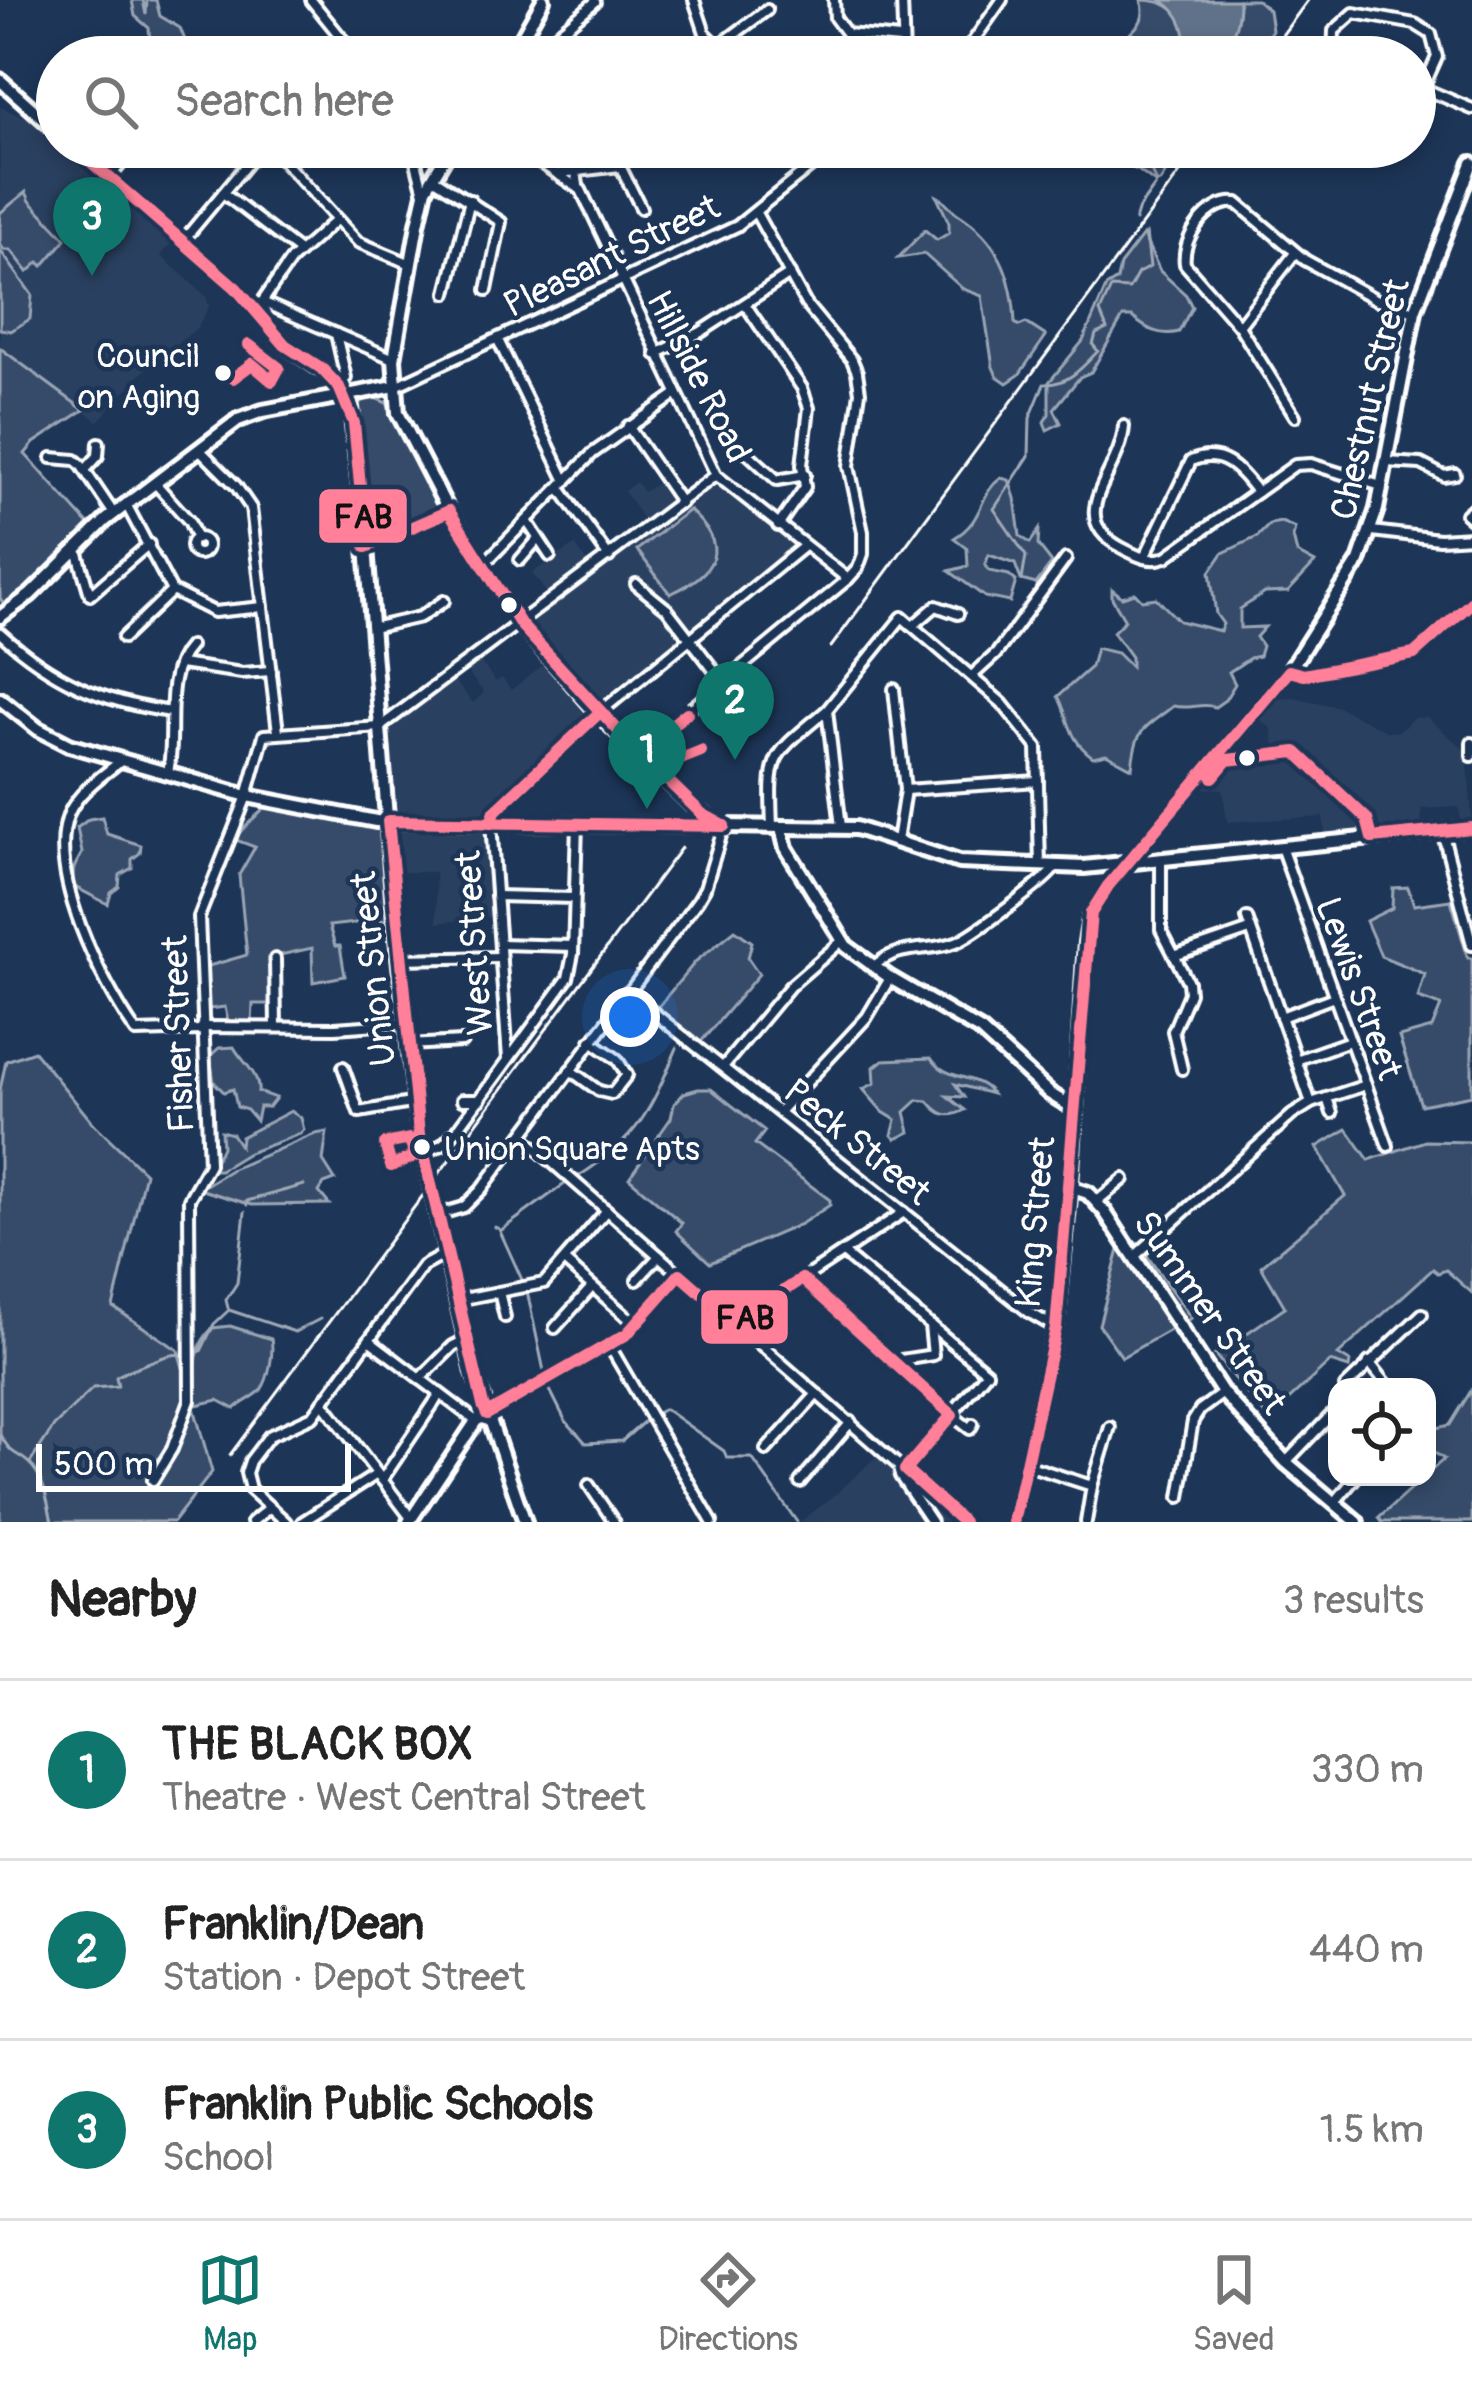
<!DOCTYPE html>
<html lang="en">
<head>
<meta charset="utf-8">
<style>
	:root { --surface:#fff; --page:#f2f2f2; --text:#222; --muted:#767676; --line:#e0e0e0; --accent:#0f766e }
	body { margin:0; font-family:Pangolin,sans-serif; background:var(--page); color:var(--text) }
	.controls { position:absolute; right:36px; bottom:36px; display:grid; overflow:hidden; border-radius:24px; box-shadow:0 6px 18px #0003 }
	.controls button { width:108px; height:108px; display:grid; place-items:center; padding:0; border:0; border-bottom:3px solid var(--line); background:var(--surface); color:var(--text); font:60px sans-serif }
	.scale { position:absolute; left:36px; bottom:30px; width:315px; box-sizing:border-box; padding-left:12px; border:6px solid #fff; border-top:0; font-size:33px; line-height:42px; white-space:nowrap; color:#fff; -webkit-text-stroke:9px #1d3557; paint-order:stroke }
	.you { position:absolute; left:630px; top:1017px; width:42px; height:42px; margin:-30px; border:9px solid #fff; border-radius:50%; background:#1a73e8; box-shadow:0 0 0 18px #1a73e833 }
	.badge { display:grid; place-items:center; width:78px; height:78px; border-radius:50%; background:var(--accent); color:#fff; font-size:39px; font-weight:700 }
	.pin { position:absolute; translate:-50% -99px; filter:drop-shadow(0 3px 6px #0008) }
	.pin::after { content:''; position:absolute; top:63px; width:42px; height:36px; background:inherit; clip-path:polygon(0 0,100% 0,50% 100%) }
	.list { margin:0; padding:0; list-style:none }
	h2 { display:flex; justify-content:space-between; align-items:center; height:156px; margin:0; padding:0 48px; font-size:51px }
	h2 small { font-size:39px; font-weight:400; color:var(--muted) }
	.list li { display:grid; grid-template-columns:78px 1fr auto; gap:36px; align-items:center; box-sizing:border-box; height:180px; padding:0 48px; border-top:3px solid var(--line) }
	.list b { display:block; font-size:45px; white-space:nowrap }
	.list p { margin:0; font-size:39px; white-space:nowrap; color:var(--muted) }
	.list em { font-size:39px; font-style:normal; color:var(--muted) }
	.icon { flex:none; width:66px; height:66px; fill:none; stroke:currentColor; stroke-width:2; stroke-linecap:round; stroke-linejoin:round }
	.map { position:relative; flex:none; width:1472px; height:1522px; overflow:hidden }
	.search { position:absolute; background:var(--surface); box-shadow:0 6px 18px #0003; left:36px; right:36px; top:36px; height:132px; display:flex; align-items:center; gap:30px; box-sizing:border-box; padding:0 42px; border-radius:66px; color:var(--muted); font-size:45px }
	.sheet { height:696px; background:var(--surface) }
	nav { display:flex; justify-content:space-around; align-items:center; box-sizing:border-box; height:168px; border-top:3px solid var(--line); background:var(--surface); font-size:33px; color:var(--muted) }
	nav a { display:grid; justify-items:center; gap:6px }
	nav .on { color:var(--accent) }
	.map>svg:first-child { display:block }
</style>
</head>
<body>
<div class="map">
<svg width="1472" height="1522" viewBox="0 0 1472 1522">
	<rect width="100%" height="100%" fill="#1d3557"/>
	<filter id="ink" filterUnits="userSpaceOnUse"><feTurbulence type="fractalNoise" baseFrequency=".00833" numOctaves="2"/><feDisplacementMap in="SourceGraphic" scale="24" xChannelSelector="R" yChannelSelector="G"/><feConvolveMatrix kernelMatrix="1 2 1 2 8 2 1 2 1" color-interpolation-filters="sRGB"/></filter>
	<g filter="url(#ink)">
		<g fill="#2a4161">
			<polygon points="0,107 40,124 57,140 57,147 65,147 172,242 161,256 206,296 209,307 197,328 144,371 98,421 0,348"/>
			<polygon points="661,481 680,508 714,482 792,541 793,549 590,717 488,815 494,916 437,923 435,872 397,872 394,835 400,827 392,812 383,729 453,679 473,703 484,693 466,670 479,660 496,682 502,678 511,690 544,664 519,632 555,604 532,573 575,545 595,574 651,531 624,491 636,482 643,492"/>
			<polygon points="1293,697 1339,707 1388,732 1400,731 1413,718 1427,717 1467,752 1472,820 1461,824 1459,807 1421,809 1422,828 1326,837 1323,817 1227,822 1223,789 1199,788 1226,755 1275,749 1272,729 1257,717 1272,700"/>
			<polygon points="879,1454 956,1522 800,1522 836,1494"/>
		</g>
		<g fill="#364b69" stroke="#9aa5b4" stroke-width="3">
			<polygon points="132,0 143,0 146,15 147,0 156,0 160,16 180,28 192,57 151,57 149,28 135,16"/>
			<path d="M1141 0C1176 0 1193 22 1182 57H1155L1140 45 1120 43C1132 30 1149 23 1141 0Z"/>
			<path d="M1239 0H1257L1269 10 1272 30 1253 57H1209C1230 40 1239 28 1239 0Z"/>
			<polygon points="1097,147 1177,147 1179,151 1160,182 1155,183 1138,170 1108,160"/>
			<polygon points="26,192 30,201 66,239 43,266 39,262 28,272 11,250 4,250 0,244 0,213"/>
			<path d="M937 196C946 200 949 208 958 214 998 239 1013 275 1015 323L1019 326 1026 323 1046 336 1019 375 1007 383 997 376 993 367 982 296 963 289 924 254 898 258 925 230 937 240 949 233V223Z"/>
			<path d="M1143 235 1160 271 1186 295 1192 307 1179 332C1160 337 1146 329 1132 317H1123L1091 372 1080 377 1054 409 1061 423 1047 430 1044 422 1049 414V382L1083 341 1106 287 1117 280 1120 265Z"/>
			<polygon points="0,250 32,295 30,319 11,331 0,329"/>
			<polygon points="0,348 84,410 34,443 25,454 91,527 6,608 0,598"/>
			<polygon points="375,398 387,403 441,508 374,538 357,408 361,401"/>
			<path d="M1001 478 1009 480 1015 498 1020 536 1030 543 1039 530 1038 545 1052 563 1036 584 1021 580 1015 564 989 555 985 565 989 571 1009 575 1016 581 1010 602 985 597 949 571 968 566 967 548 954 538C985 520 978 494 1001 478Z"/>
			<path d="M689 510C731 547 717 573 670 594L637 550Z"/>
			<path d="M1281 522 1295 528 1293 537 1297 553 1315 563 1288 592 1265 593 1240 609V628L1265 627 1256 637 1262 646 1259 656 1250 658 1229 672 1235 684 1225 700 1215 707C1201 702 1191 710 1173 706 1145 729 1136 726 1132 768L1106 754 1093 757C1068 740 1070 719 1058 696L1091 667 1096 648 1117 653 1131 667V657L1113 632 1125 620 1112 598V589L1122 597 1135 593 1142 600 1156 598 1179 621 1220 631 1223 624 1216 614 1210 572 1223 553 1257 537 1270 524Z"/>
			<polygon points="266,806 383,826 391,919 329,926 335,946 340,946 345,976 313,982 312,948 271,957 272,1004 253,1004 252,1023 228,1022 225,1007 210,1009 204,1004 205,967 247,955 239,875 255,847 233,839"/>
			<path d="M102 817 107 834 141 845 140 853 132 859V868L120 875 119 887 111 893 108 904 73 886C73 866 73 869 82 853L77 828 89 819Z"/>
			<polygon points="1408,887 1414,905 1451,900 1468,958 1472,958 1472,1095 1421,1105 1399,1037 1432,1028 1441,1006 1418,998 1425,974 1381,956 1366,921 1392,908 1393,888"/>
			<polygon points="735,930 752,942 748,958 759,974 700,1043 657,1008 696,961"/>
			<path d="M234 1047C241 1061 260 1073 258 1092L276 1098 269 1107H259L256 1121 247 1110 237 1107 233 1089 224 1092 214 1082 210 1056 219 1048Z"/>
			<polygon points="34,1051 92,1122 145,1173 113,1307 178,1350 212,1472 173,1522 0,1522 0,1090 6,1061"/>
			<path d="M931 1058C947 1082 977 1073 992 1094L955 1084 964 1097 947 1096 965 1110C948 1119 939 1115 928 1101L918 1100 905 1112 910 1132 896 1139 892 1135 896 1120 883 1112 863 1089 875 1083 874 1067 883 1060Z"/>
			<polygon points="698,1089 711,1089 765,1131 755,1144 830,1200 830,1205 801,1224 710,1263 676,1231 682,1223 629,1178 671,1118 674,1104 684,1093"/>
			<polygon points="291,1111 301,1118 304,1130 300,1134 248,1153 220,1170 211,1170 222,1147 221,1131 232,1134 240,1146 241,1137"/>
			<polygon points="1347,1129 1369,1160 1425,1141 1472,1142 1472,1293 1446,1270 1438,1273 1433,1269 1338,1355 1350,1362 1349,1368 1330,1362 1268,1419 1215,1355 1285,1307 1261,1266 1345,1196 1317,1147"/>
			<polygon points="327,1132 323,1161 335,1180 324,1184 319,1192 329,1204 252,1205 199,1189 232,1169 315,1134"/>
			<polygon points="1124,1231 1143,1250 1191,1318 1122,1357 1099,1325"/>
			<path d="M230 1326 271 1339C274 1352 269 1379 261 1390 254 1398 243 1401 235 1409L218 1400 196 1405C196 1380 190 1348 213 1328Z"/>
			<polygon points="1472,1389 1472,1522 1382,1522 1379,1518 1444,1459 1427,1448 1427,1422 1437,1428 1450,1425"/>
		</g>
		<path fill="#617289" stroke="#a0aab8" stroke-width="3" d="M1161 0H1239C1239 42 1222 57 1182 57 1190 33 1181 12 1161 0Z"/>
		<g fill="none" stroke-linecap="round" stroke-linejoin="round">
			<g stroke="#a0aab8" stroke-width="3">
				<polyline points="1135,221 1139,208 1157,183 1139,147"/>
				<path d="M1022 580 1026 556 994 509 1029 456 1030 418 1044 384C1068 385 1082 368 1098 351L1093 345 1096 334 1107 329 1100 312 1111 288 1129 289 1138 273 1150 267 1146 233"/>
				<path d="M579 1176C639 1138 650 1111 677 1048"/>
				<polyline points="247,1205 247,1201 304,1185"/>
				<polyline points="495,1227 499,1229 523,1282"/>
				<polyline points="500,1231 566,1183"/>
				<polyline points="527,1291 545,1376"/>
				<polyline points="228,1308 226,1300 237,1283 245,1212"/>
				<polyline points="548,1386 565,1420 586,1443 622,1441 647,1419"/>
				<polyline points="655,1414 665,1409 724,1451 727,1458 752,1458 797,1522"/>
				<path d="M0 1435C15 1459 13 1449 29 1463 44 1476 48 1504 52 1522"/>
				<path d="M30 1463 54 1426 93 1388 118 1386 116 1377C123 1372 164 1356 171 1355 182 1353 191 1355 201 1351L214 1324 229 1310 295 1332 320 1319"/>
			</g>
			<defs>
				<g id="minor">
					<polyline points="311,0 357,57"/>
					<polyline points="694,0 705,33 729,57"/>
					<polyline points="834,0 835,18 847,34 900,39"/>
					<polyline points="902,0 904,57"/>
					<polyline points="563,29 569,39 569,57"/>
					<polyline points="717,47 767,10"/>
					<polyline points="530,57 595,2"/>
					<polyline points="962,57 1002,0"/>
					<polyline points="1333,57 1334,31 1354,13 1415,24 1431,34 1437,57 1415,106"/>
					<polyline points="1425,89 1472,109"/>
					<polyline points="412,147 424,193"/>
					<polyline points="517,147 581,190 716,475 848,579"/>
					<polyline points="572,147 578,185"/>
					<polyline points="619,147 620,166 641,208"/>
					<polyline points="560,173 620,166"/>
					<polyline points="109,178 135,147"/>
					<polyline points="433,178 501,222 487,290"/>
					<polyline points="223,193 299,251"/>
					<polyline points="182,242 256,153 267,147 277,154 358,242 411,264"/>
					<polyline points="447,293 470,200"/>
					<polyline points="262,302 394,359"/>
					<polyline points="745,304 802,388 809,408 802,465 805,487 778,526"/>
					<polyline points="260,305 291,260 336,220"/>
					<polyline points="1239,326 1295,253"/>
					<polyline points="336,334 346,378"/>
					<polyline points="498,340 566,481"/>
					<polyline points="656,354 701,332 790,274"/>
					<polyline points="396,386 737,226 835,147"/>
					<path d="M1295 416 1239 326 1185 264C1181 238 1209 199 1237 203L1305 260 1379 301 1415 311"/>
					<polyline points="628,426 681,503"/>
					<path d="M1124 426C1121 474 1061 516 1122 548 1138 556 1149 563 1166 557L1295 465 1311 464 1381 486"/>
					<polyline points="199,449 236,486 251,508 278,732"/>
					<polyline points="743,449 777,480 805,475"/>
					<polyline points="52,458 75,460 81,465 114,514"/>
					<polyline points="1386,462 1421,464 1444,476 1455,474"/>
					<polyline points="85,470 98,456 99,443"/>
					<polyline points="155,483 189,521 197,539"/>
					<polyline points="560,488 609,557"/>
					<polyline points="126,504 172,591"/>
					<polyline points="1472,509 1466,514 1472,519"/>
					<polyline points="527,521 550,556"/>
					<polyline points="1372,531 1439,539 1472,537"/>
					<circle cx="199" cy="546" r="8"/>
					<polyline points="366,547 449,511"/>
					<polyline points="77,550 90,595 149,544"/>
					<path d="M1144 558 1191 461C1221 448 1239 468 1257 492"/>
					<polyline points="520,560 538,539"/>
					<polyline points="483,565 593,453 675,395"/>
					<polyline points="636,584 667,609 724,683"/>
					<polyline points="914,625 936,606 958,614"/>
					<polyline points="372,628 420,617 444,601"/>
					<path d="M0 633C52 680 101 702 171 712"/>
					<polyline points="123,638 172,591 214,612 263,607"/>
					<polyline points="180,664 242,673 271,671"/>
					<polyline points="1289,671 1304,675 1414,654 1472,602"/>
					<polyline points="973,675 996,654 1066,559"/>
					<polyline points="894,689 905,790 897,841"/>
					<polyline points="599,713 804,546"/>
					<polyline points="1472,743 1472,756"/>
					<polyline points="638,752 848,579 858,568 863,554 863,532 849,466 860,392 857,372 852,360 806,304 756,213"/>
					<path d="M122 760C103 775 79 791 69 813 45 873 102 983 136 1032L202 1030"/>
					<polyline points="656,769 701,751"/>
					<path d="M168 772C177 733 161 677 190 646"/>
					<polyline points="905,790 1038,781"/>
					<polyline points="491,823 508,1059"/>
					<path d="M772 827C769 752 770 758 827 710"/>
					<polyline points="841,827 827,710 902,617 1002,703 1037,747 1040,866"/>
					<polyline points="1442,831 1472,945"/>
					<polyline points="1281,847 1388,1146"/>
					<polyline points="1161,862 1161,930 1188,982 1189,993 1173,1031 1182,1069"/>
					<polyline points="496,896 574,898"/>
					<polyline points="1247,918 1311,1103"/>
					<polyline points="500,944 573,946"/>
					<polyline points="1174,956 1250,930"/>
					<polyline points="275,959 276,1027"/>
					<polyline points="400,959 500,957"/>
					<path d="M874 966C900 943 927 953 956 942 971 937 1050 878 1055 867"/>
					<polyline points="628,992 1030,1313 1056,1328"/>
					<polyline points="1281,1017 1334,997"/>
					<polyline points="202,1027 335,1028 407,1023"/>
					<polyline points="409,1045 462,1042"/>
					<polyline points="1296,1060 1350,1041"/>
					<polyline points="343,1067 359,1112 416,1102"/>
					<polyline points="723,1067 790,986 842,941"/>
					<polyline points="570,1070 599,1091 612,1094 627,1075 617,1059 591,1041"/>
					<polyline points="1327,1098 1332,1113"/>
					<polyline points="462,1100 480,1100"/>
					<polyline points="780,1111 867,1017 890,978"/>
					<polyline points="522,1136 963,1522"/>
					<polyline points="422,1153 442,1145 457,1130 568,978 573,954 577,824"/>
					<polyline points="1096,1202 1124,1179"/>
					<polyline points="437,1215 464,1207 481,1190 698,900 705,888 724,826"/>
					<polyline points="843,1253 987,1372 905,1470"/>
					<polyline points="1135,1256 1292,1115 1311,1103 1366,1085"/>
					<polyline points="565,1262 635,1324"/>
					<polyline points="802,1279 952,1415 970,1429 973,1424"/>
					<polyline points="637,1280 659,1256"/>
					<polyline points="499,1292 505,1317"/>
					<polyline points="458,1300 544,1283 607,1210"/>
					<polyline points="736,1323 904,1212"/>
					<polyline points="555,1328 592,1287"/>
					<polyline points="369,1340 476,1421"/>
					<polyline points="609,1345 712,1522"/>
					<polyline points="895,1361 933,1355 930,1326"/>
					<polyline points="1369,1362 1389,1387"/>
					<polyline points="420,1379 453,1346 465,1340"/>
					<polyline points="1345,1387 1422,1314"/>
					<polyline points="323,1402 411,1518"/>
					<polyline points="488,1414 627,1334 680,1274"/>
					<polyline points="766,1450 817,1394"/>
					<polyline points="1286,1462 1337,1409"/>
					<polyline points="1027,1465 1092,1486 1086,1522"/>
					<polyline points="905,1470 900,1476 931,1522"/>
					<polyline points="153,1480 172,1449 190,1400 189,1199 209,1164 199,917 247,796 264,735 380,727 716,475"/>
					<polyline points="382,1480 440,1394"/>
					<polyline points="800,1482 851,1422"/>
					<polyline points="589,1485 614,1522"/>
					<polyline points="1092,1486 1110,1427"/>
					<polyline points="1180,1497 1193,1421 1200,1410 1223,1393"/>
					<polyline points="1335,1502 1356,1477"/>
					<polyline points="252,1522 269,1508"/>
					<polyline points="286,1522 250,1489 246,1473 250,1461 269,1436 313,1416 423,1266 445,1254"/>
					<polyline points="302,1522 377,1474"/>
				</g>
				<g id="major">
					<polyline points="511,57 543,0"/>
					<polyline points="0,80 57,131"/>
					<polyline points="74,147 236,288 285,345 328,374 351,407 366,547 395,921 419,1134 474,1373 525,1522"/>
					<polyline points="451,147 426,189 418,224 394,359 398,413 446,506 521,625 603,718 696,809 717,823"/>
					<polyline points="0,617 30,595 106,520 238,420 263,411 395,386"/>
					<polyline points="0,699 38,729 69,745 247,796 376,821 856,828 959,862 1084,867 1472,828"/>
					<polyline points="491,823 495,811 599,713"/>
					<polyline points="781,827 786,848 846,946 890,978 981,1031 1049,1093 1073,1108"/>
					<polyline points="1070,1187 1088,1193 1105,1212 1223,1393 1286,1462 1357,1522"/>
					<polyline points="409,1522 476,1421 487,1414"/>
					<polyline points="1013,1522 1056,1328 1070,1187 1086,942 1091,913 1108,886 1289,671 1359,561 1377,509 1415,311 1472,163"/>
				</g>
			</defs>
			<use href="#minor" stroke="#fff" stroke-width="16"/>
			<use href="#major" stroke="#fff" stroke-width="20"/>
			<use href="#minor" stroke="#1d3557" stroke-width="8"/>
			<use href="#major" stroke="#1d3557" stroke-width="10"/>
			<g stroke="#fff" stroke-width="3">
				<polyline points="1266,57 1308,0"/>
				<polyline points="831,647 1199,147"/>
				<polyline points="230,1455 681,848"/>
			</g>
			<defs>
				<g id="bus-1">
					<polyline points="74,147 236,288 285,345 321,368 339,387 354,423 366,547 449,511 521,625 638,752 687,713"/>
					<polyline points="223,373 233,378 252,364 272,381 279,368 249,345"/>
					<polyline points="701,751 656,769 702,814 724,826"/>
					<polyline points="1213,777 1227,760 1296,752 1367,819 1372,838 1472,828"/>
					<polyline points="491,823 495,811 599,713"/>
					<polyline points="724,826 388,821 419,1134 483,1405 487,1414 627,1334 680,1274 736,1323 802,1279 952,1415 905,1470 963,1522"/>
					<polyline points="414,1154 410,1139 385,1144 391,1166 422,1153"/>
					<polyline points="1013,1522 1056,1328 1091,913 1108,886 1289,671 1304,675 1414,654 1472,602"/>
				</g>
			</defs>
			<use href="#bus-1" stroke="#1d3557" stroke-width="21"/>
			<use href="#bus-1" stroke="#ff8098" stroke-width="12"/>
		</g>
	</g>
	<g fill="#fff" stroke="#1d3557" stroke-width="4.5">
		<circle cx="223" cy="373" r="10"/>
		<circle cx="509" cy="605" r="10"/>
		<circle cx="1247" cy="758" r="10"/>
		<circle cx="422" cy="1147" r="10"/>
	</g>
	<g text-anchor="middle" stroke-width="9" stroke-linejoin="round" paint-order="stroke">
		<g font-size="33" fill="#fff" stroke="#1d3557" text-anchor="end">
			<text x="200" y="367">Council<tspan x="200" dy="41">on Aging</tspan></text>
			<text x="444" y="1160" text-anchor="start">Union Square Apts</text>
		</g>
		<g font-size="36" fill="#fff" stroke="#1d3557">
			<text transform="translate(611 255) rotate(-26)" y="13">Pleasant Street</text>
			<text transform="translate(700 376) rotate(63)" y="13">Hillside Road</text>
			<text transform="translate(1369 399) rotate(-77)" y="13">Chestnut Street</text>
			<text transform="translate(473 943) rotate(-94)" y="13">West Street</text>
			<text transform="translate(372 969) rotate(-96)" y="13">Union Street</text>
			<text transform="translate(1360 988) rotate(70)" y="13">Lewis Street</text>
			<text transform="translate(177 1034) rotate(-92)" y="13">Fisher Street</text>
			<text transform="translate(858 1141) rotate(39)" y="13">Peck Street</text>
			<text transform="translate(1034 1222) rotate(-85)" y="13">King Street</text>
			<text transform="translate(1211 1312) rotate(55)" y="13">Summer Street</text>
		</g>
	</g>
	<g stroke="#1d3557" stroke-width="4.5">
		<rect x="317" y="487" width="92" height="58" rx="12" fill="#ff8098"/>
		<rect x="699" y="1288" width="91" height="58" rx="12" fill="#ff8098"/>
	</g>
	<g font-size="33" text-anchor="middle" font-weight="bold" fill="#111">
		<text x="363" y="528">FAB</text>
		<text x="745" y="1329">FAB</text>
	</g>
</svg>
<div class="controls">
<button><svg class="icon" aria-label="locate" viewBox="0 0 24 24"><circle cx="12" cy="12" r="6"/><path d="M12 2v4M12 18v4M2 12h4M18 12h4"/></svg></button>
</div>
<div class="scale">500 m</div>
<div class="you"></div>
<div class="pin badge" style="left:647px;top:809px">1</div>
<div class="pin badge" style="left:735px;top:760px">2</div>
<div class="pin badge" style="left:92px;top:276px">3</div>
<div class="search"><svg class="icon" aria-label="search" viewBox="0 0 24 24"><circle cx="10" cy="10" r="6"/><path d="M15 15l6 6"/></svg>Search here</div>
</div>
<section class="sheet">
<h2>Nearby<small>3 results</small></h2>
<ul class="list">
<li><span class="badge">1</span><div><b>THE BLACK BOX</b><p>Theatre · West Central Street</p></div><em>330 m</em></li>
<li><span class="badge">2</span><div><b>Franklin/Dean</b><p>Station · Depot Street</p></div><em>440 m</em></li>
<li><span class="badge">3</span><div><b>Franklin Public Schools</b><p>School</p></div><em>1.5 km</em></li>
</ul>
</section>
<nav>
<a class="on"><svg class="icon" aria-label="map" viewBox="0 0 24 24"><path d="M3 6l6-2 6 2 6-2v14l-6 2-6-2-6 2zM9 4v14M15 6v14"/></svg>Map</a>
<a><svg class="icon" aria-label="directions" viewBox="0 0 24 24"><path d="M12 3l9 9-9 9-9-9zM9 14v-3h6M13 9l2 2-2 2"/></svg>Directions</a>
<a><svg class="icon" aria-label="saved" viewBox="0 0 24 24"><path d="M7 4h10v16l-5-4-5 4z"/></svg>Saved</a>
</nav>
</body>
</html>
